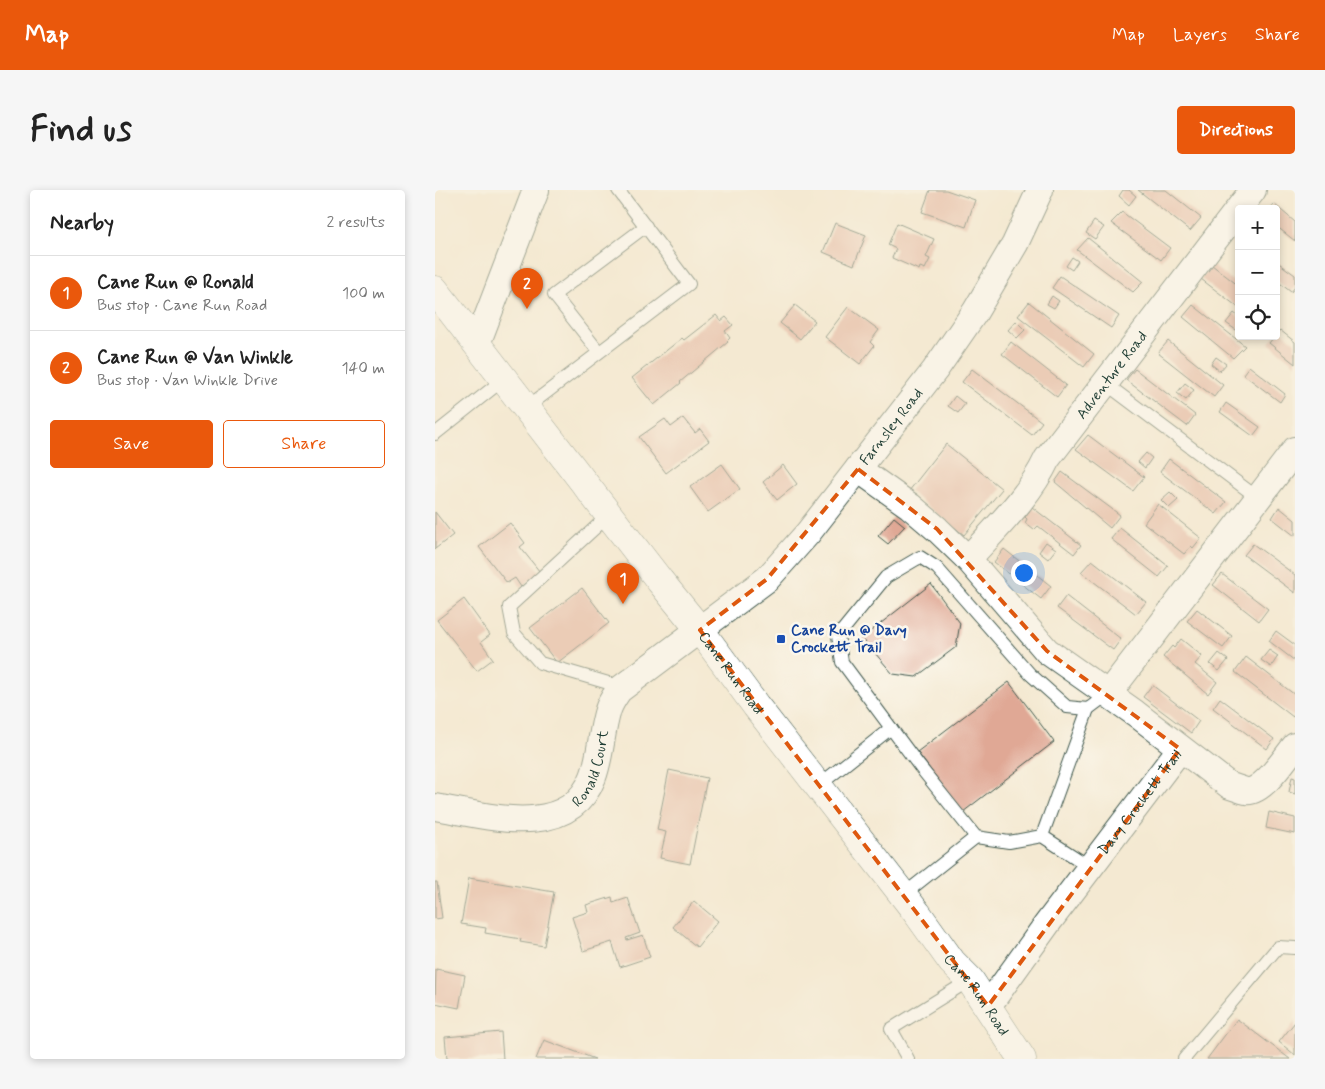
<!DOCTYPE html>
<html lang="en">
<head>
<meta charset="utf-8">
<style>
	:root { --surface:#fff; --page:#f6f6f6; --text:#222; --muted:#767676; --line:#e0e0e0; --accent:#ea580c }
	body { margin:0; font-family:Mynerve,sans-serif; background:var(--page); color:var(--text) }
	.controls { position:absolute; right:15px; top:15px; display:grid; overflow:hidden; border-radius:5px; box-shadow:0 2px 8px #0003 }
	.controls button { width:45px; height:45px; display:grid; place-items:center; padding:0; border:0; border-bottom:1px solid var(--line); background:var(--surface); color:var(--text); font:25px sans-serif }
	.you { position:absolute; left:588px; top:382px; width:18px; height:18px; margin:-12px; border:4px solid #fff; border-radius:50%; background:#1a73e8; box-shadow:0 0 0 8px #1a73e833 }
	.badge { display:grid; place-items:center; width:32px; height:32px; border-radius:50%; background:var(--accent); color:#fff; font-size:16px; font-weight:700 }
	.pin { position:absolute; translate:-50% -41px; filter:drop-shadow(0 1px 2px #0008) }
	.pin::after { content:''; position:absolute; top:26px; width:18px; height:15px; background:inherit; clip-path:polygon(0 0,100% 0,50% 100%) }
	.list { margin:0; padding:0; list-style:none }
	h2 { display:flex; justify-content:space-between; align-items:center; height:65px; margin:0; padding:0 20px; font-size:21px }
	h2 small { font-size:16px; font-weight:400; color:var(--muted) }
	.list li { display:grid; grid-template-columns:32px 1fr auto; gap:15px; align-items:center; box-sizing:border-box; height:75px; padding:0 20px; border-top:1px solid var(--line) }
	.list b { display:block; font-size:19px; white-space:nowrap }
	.list p { margin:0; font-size:16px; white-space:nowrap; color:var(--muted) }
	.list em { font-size:16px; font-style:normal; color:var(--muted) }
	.actions { display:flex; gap:10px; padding:15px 20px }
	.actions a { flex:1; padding:11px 0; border:1px solid var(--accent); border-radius:5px; text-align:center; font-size:18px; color:var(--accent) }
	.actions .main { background:var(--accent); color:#fff }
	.icon { flex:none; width:28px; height:28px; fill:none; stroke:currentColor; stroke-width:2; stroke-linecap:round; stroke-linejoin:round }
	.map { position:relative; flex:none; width:860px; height:869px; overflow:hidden; border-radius:5px }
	header { display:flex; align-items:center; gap:30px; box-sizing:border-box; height:70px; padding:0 25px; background:var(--accent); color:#fff }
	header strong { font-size:24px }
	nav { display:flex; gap:28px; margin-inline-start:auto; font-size:18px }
	.intro { display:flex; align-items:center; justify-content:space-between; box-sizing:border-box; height:120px; padding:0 30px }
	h1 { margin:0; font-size:35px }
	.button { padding:12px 22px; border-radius:5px; background:var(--accent); color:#fff; font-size:18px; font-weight:700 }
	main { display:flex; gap:30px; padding:0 30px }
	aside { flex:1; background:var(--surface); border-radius:5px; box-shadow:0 2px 8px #0003 }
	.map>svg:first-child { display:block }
</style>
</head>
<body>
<header>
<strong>Map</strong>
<nav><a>Map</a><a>Layers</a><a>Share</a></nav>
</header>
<div class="intro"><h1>Find us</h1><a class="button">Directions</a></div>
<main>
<aside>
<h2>Nearby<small>2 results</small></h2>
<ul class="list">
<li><span class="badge">1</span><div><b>Cane Run @ Ronald</b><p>Bus stop · Cane Run Road</p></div><em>100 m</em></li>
<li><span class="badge">2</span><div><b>Cane Run @ Van Winkle</b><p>Bus stop · Van Winkle Drive</p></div><em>140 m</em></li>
</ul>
<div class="actions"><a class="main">Save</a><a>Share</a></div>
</aside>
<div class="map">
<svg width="860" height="869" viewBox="0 0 860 869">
	<rect width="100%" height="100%" fill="#fbf7ec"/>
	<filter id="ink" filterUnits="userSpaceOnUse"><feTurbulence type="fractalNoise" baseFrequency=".02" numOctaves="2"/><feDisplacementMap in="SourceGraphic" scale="10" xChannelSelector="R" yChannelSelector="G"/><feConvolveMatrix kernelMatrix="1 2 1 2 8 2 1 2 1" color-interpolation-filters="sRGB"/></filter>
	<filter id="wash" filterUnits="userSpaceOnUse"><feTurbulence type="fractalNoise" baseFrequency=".0096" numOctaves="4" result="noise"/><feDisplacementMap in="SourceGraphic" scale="20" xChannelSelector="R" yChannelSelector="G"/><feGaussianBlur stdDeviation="1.12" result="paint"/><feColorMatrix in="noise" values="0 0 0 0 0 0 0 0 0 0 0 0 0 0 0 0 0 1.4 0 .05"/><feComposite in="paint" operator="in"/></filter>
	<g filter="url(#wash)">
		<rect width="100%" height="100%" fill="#f4e9d2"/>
		<g id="blocks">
			<g fill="#e0a895">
				<polygon points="495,0 511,0 540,10 531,37 487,22"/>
				<polygon points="688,0 694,0 701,6 694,15 684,6"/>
				<polygon points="703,0 731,0 766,28 755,41"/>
				<polygon points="839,14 860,32 860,51 841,36 841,19 835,19"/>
				<polygon points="687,22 735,58 726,70 676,33"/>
				<polygon points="659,31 669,37 660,49 651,43"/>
				<polygon points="400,33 431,45 419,75 388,62"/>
				<polygon points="462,33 499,49 491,67 495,69 490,79 485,77 484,80 457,68 461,59 453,55"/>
				<polygon points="653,48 708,92 698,102 642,60"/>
				<polygon points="637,67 643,71 637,80 631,76"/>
				<polygon points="841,71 860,85 860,97 856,102 841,90"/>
				<polygon points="777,75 804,96 804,118 766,89"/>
				<polygon points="625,86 684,126 676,138 617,98"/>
				<polygon points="617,106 624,111 619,118 612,114"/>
				<polygon points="594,112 659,164 649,177 583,126"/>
				<polygon points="360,115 380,131 365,149 345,133"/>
				<polygon points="758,115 810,156 798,168 748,127"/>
				<polygon points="413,117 444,140 435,152 439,156 425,174 390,147"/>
				<polygon points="799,123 804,127 804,136 801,140 791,133"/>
				<polygon points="281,125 286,131 291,127 298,135 290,141 295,148 292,151 293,152 245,192 246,193 219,215 197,188 247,148 249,150"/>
				<polygon points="581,131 590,140 582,148 573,140"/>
				<polygon points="845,140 860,152 860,174 834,153"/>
				<polygon points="733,151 788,195 779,207 723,163"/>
				<polygon points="576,152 631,195 622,207 567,164"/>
				<polygon points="781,167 791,174 785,181 776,174"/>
				<polygon points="814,176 850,204 845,212 808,184"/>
				<polygon points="537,179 607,232 597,245 527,192"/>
				<polygon points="700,179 760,225 752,236 691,190"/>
				<polygon points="750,193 759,200 751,210 742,203"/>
				<polygon points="520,206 530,214 523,223 513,216"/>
				<polygon points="791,213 825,237 818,246 785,222"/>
				<polygon points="248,228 260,243 265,239 274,251 231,283 204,247 230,229 236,237"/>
				<polygon points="653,245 709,287 698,301 641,259"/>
				<polygon points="511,254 567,299 529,345 474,301"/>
				<polygon points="711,263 717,268 710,278 703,272"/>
				<polygon points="734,269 791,312 781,324 725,282"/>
				<polygon points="287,274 305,299 273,322 255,297"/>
				<polygon points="348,275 362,294 342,310 328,292"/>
				<polygon points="627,282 685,325 675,338 620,292"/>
				<polygon points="735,302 743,310 734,318 726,310"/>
				<polygon points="723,314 766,348 758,358 756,356 749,364 709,333"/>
				<polygon points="597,317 646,355 639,364 603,336 599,340 590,333 592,329 590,327"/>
				<polygon points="844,317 860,330 860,346 837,328"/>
				<polygon points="0,322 18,345 0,359"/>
				<polygon points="459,327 470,336 453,354 443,346"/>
				<polygon points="75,333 90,353 85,357 105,382 86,397 80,388 72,393 44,357"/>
				<polygon points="685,338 733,376 724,387 676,349"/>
				<polygon points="611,352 621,359 613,369 604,362"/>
				<polygon points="818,354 860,385 860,403 809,365"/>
				<polygon points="569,359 616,396 606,409 559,372"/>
				<polygon points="657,370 711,412 701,424 646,382"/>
				<polygon points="787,384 833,419 824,431 778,395"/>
				<polygon points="496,394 525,433 521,457 481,487 458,484 427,448"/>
				<polygon points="147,398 174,433 122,473 95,438"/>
				<polygon points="631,406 686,449 678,460 622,418"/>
				<polygon points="29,409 55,445 46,452 58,469 42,481 2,430"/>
				<polygon points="762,419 797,446 788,458 752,431"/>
				<polygon points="841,441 860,455 860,471 834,451"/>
				<polygon points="746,449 767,466 760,474 782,492 773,504 728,467 737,456 739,458"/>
				<polygon points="834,460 843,466 836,477 826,470"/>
				<polygon points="784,463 793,470 784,481 775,474"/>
				<polygon points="811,467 860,505 860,524 858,527 800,482"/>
				<polygon points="574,492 619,552 528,622 482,562"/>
				<polygon points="717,495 764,531 756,543 708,507"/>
				<polygon points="785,508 839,549 832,559 778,518"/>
				<polygon points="234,580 272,588 255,674 225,668 231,642 222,640"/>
				<polygon points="857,587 860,588 860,604 854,602"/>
				<polygon points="834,622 860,628 860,644 831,638"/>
				<polygon points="34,688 119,702 109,756 85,752 86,749 50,743 51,738 26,734"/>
				<polygon points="0,692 2,692 7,728 0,729"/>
				<polygon points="177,707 178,713 193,708 205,743 191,748 192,750 208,745 215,767 185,777 177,752 148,761 137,727 153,722 151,715"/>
				<polygon points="259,711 283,731 262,757 238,737"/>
				<polygon points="1,779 30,785 24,818 0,813"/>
				<polygon points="802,829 855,869 772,869"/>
				<polygon points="860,832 860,865 844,852"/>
				<polygon points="66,842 68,869 12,869 10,847"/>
				<polygon points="109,850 160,869 101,869"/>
			</g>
		</g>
	</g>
	<g filter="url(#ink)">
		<use href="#blocks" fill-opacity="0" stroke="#3f574c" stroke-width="1"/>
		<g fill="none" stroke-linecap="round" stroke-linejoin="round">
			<defs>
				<g id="service">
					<polyline points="164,162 119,105 211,36"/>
					<polyline points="670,193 823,308"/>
					<polyline points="91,218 254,94 183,0"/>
					<polyline points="0,244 69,189"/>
					<polyline points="174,325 74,417 79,443 105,473 187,497"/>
					<polyline points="383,596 456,538"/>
					<polyline points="607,646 653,519"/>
					<polyline points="655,677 607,646 574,652 541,647 485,577 407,472 403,446 451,387 485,367 502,378 595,484 632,517 653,519 673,504"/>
					<polyline points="468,705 541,647"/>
					<polyline points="473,869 456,839 535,790"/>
					<polyline points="749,869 843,757 860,758"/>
				</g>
				<g id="minor">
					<polyline points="42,154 101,0"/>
					<path d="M423 279 475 316 502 339 533 369 612 461 700 523 795 596C800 597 806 600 811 601 827 604 850 568 860 556"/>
					<path id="s1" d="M533 369C560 339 595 306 612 269L818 0"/>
					<polyline points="673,504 860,260"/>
					<path id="s2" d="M0 617C50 625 133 652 158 587 166 566 166 542 173 520 175 513 180 506 184 500L332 389 373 343 500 180 540 122 580 54 605 0"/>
					<path id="s3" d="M553 816 612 734 745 559"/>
				</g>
				<g id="trunk">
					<path id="s4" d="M0 100 225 391 265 440 321 516 482 723 517 772 535 790 587 869"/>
				</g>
			</defs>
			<use href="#service" stroke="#3f574c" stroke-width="14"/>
			<use href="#minor" stroke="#3f574c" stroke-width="28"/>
			<use href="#trunk" stroke="#3f574c" stroke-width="29"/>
			<use href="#service" stroke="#fff" stroke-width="12"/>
			<use href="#minor" stroke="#fff" stroke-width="26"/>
			<use href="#trunk" stroke="#fff" stroke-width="28"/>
		</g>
	</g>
	<path d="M0 0H860V869H0ZM423 279 502 339 612 461 745 559 553 816 265 440 332 389Z" fill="#f4e9d2" fill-opacity=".55" fill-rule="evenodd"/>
	<path fill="none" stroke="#de580e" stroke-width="4" stroke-dasharray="10 6" stroke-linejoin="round" d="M423 279 502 339 612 461 745 559 553 816 265 440 332 389Z"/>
	<rect fill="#1a4fb4" stroke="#fbf7ec" stroke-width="2" x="341" y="444" width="10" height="10" rx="2.5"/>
	<g text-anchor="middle" stroke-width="5" stroke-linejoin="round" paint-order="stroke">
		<g font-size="15" fill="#1f3d34" stroke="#fbf7ec">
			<text dy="5" stroke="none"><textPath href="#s1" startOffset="234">Adventure Road</textPath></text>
			<text dy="5" stroke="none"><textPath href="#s2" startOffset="650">Farnsley Road</textPath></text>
			<text dy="5" stroke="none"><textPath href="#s4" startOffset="484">Cane Run Road</textPath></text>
			<text dy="5" stroke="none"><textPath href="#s2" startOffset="184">Ronald Court</textPath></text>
			<text dy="5" stroke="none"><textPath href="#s3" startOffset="254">Davy Crockett Trail</textPath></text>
			<text dy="5" stroke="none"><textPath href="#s4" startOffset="889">Cane Run Road</textPath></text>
		</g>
		<g font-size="15" font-weight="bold" fill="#164399" stroke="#fbf7ec" text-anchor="start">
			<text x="356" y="445">Cane Run @ Davy<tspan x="356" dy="17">Crockett Trail</tspan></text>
		</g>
	</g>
</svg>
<div class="controls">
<button>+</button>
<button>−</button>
<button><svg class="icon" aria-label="locate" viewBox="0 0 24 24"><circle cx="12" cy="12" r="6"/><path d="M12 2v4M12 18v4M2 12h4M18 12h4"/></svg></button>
</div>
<div class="you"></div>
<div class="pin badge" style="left:188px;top:414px">1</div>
<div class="pin badge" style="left:92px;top:119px">2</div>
</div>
</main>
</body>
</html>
